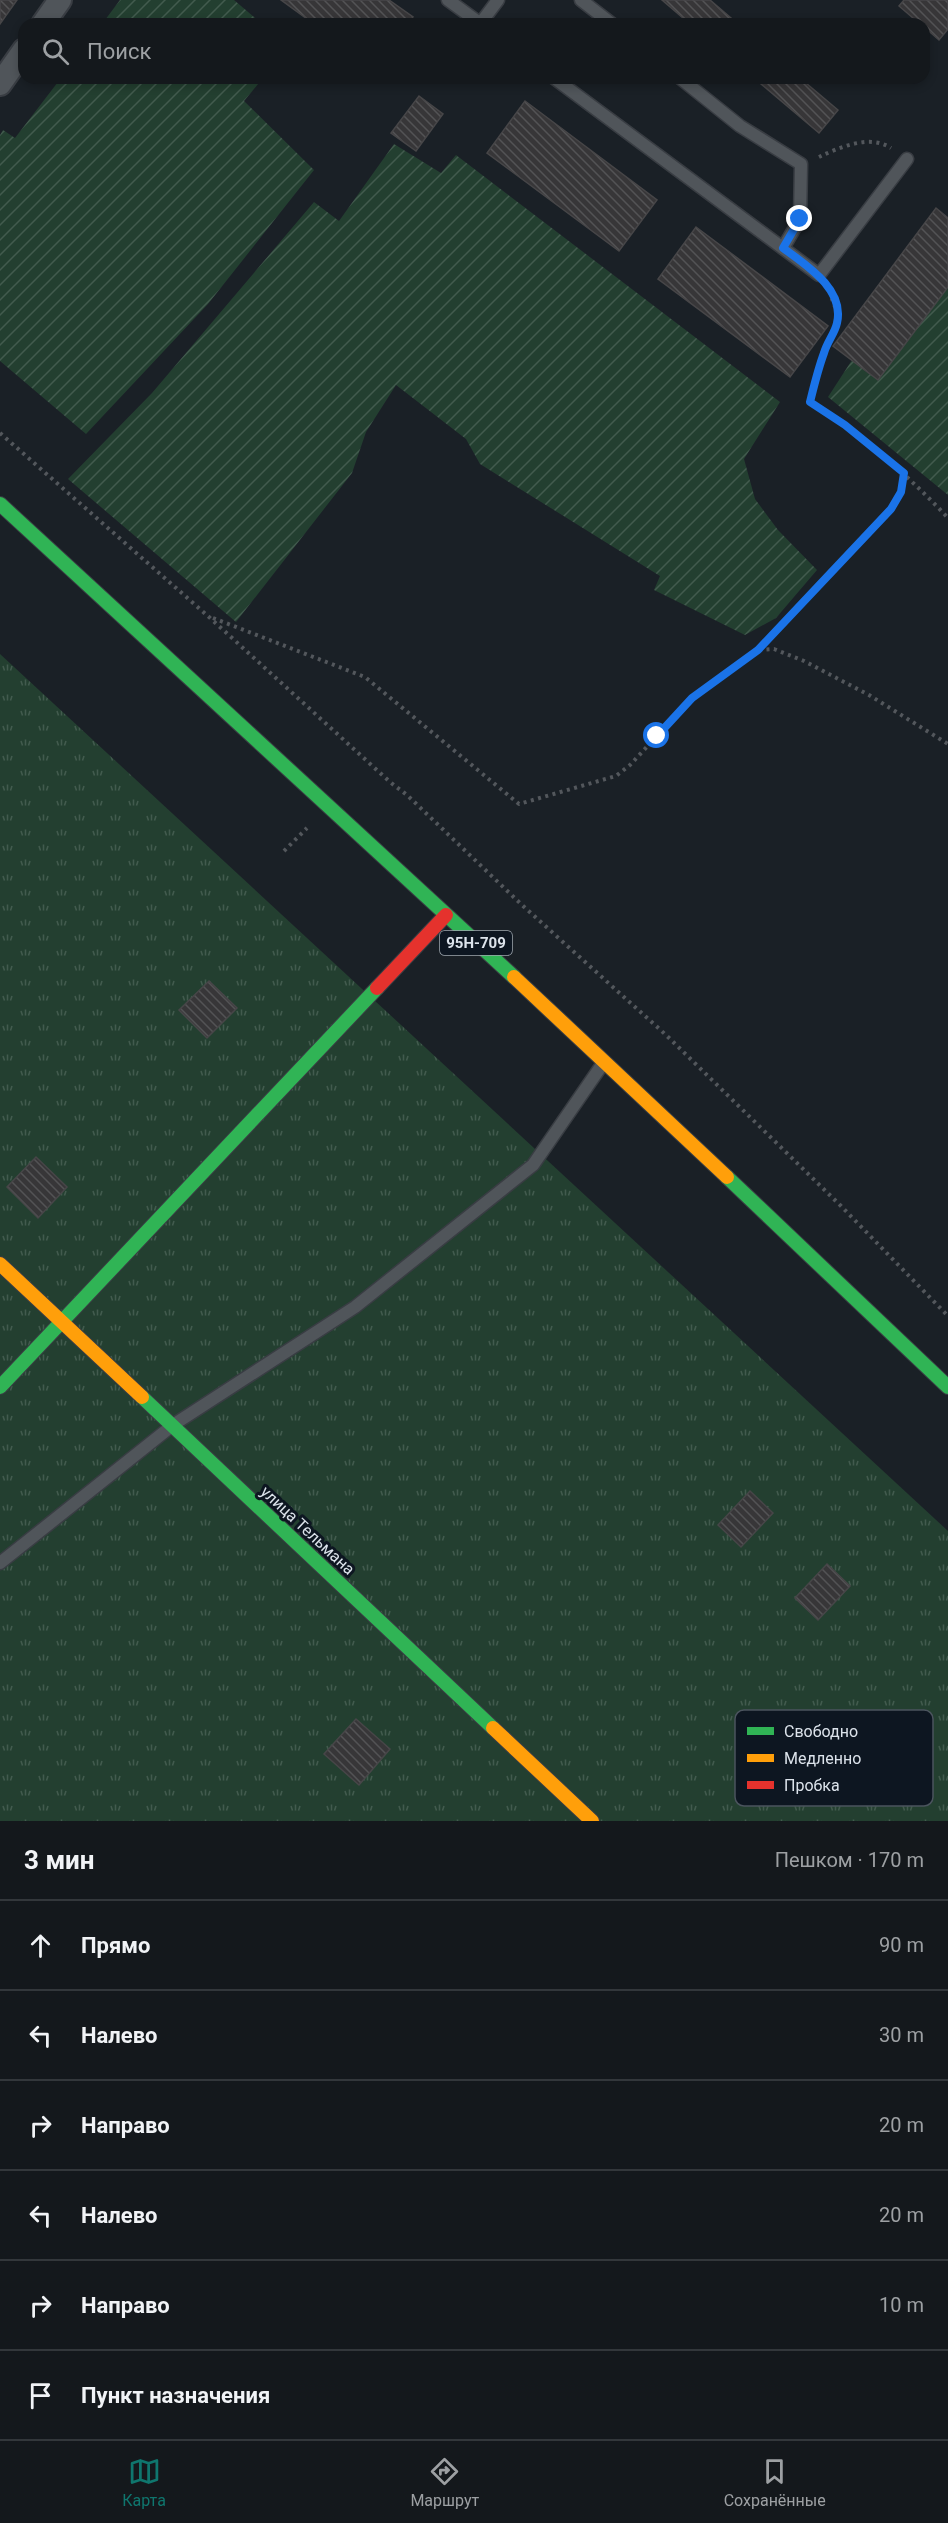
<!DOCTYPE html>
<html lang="ru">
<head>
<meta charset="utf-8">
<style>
	:root { --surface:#14181c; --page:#1d2125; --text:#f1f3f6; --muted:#9da0a3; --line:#33373b; --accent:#0f766e }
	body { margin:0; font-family:Roboto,sans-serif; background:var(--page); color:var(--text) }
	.stop { position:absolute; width:18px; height:18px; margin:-14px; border:4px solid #1a73e8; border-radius:50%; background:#fff }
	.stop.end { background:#1a73e8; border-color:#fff; box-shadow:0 2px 6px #0008 }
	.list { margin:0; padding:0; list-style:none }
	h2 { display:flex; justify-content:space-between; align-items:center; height:78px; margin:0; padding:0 24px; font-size:26px }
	h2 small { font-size:20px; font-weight:400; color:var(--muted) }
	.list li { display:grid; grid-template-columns:39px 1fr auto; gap:18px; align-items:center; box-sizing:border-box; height:90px; padding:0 24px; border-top:2px solid var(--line) }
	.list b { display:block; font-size:22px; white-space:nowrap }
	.list em { font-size:20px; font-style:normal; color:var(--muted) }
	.icon { flex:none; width:33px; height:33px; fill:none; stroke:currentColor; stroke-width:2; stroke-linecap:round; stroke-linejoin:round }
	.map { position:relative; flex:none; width:948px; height:1821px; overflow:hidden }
	.search { position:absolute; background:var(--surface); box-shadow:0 3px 9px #0003; left:18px; right:18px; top:18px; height:66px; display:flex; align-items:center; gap:15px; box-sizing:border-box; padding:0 21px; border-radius:18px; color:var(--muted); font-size:22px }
	.sheet { height:618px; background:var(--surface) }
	nav { display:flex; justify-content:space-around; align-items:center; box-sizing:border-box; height:84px; border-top:2px solid var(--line); background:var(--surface); font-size:16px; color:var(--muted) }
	nav a { display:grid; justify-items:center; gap:3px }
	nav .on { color:var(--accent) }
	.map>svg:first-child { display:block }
</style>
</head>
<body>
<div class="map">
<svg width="948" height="1821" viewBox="0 0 948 1821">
	<defs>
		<pattern id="grass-tufts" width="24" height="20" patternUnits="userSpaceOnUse" patternTransform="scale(1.5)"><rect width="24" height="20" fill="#233f30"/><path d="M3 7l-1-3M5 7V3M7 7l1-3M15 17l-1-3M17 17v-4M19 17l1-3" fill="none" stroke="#425b4e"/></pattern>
		<pattern id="garden-furrows" width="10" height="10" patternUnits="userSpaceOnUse" patternTransform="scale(1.5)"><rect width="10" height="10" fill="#233f30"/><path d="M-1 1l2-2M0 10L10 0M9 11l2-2" fill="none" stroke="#425b4e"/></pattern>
		<pattern id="building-back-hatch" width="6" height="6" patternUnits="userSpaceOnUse" patternTransform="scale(1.5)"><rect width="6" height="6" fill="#373638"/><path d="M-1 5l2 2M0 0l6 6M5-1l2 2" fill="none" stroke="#535355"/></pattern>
	</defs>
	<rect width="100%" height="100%" fill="#1a2026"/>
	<polygon fill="url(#grass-tufts)" points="0,654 948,1531 948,1821 0,1821"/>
	<g fill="url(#garden-furrows)">
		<polygon points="120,0 234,0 262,24 102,24"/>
		<polygon points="61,78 263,78 244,101 314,170 208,304 86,434 0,361 0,135 3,130 15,138"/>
		<polygon points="394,144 441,173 456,155 780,402 744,459 755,499 778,530 817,570 776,618 745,635 654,590 660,576 480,464 466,439 396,385 366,432 352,473 236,622 68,479 152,393 314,202 339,221"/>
		<polygon points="948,287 948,495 828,397 852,360 878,380"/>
	</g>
	<g fill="url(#building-back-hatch)" stroke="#474648" stroke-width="1.5">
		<polygon points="0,0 17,0 0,24"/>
		<polygon points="281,0 389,0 413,17 407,24 314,24"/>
		<polygon points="662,0 710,0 738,24 690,24"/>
		<polygon points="904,0 948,0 948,29 939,40 924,27 924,24 920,24 899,6"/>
		<polygon points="754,78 800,78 838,110 819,133"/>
		<polygon points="419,96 443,114 416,151 391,133"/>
		<polygon points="525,101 657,200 619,251 487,153"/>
		<polygon points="936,208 948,218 948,287 878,380 833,346"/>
		<polygon points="696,227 828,326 790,377 658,279"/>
		<polygon points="209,981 237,1008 207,1038 179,1010"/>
		<polygon points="36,1157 67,1187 38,1218 7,1187"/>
		<polygon points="750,1491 773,1513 741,1547 718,1525"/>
		<polygon points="827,1564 850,1586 818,1620 795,1598"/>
		<polygon points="356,1719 390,1749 359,1785 324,1754"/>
	</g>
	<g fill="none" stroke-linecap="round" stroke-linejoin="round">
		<defs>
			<g id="lane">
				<polyline points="448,0 481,24"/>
				<polyline points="581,0 612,24"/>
				<polyline points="480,24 498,0"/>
				<polyline points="554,78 819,275 907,159"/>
				<polyline points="680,78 740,126 801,164 800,219 783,248"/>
				<polyline points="0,1563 173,1425 355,1307 533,1165 604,1062"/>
			</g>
			<g id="street">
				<polyline points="43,24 60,0"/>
				<polyline points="0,84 24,50"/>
			</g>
			<g id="fast">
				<polyline points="0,504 514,977"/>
				<polyline points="727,1177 948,1387"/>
				<polyline points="0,1387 377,988"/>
				<polyline points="142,1397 493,1728"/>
			</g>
			<g id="slow">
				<polyline points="514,977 727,1177"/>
				<polyline points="0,1264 142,1397"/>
				<polyline points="493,1728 592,1821"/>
			</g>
			<polyline id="jam" points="377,988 446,915"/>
		</defs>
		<use href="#lane" stroke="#393d43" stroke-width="15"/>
		<use href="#street" stroke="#393d43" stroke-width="26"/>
		<use href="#fast" stroke="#393d43" stroke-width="16"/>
		<use href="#slow" stroke="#393d43" stroke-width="16"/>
		<use href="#jam" stroke="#393d43" stroke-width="16"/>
		<g stroke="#53575c" stroke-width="4" stroke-dasharray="3 4.5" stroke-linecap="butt">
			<path d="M819 157C840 147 870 134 891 148"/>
			<path d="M829 291 838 315 836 326 824 351 810 402C861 435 907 474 948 518"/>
			<polyline points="0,433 209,617 390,782 407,795 522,905 666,1035 841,1206 948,1316"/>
			<polyline points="213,618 365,677 519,804 616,776 630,765 692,698 758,650 891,509 901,492 904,473"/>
			<polyline points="759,650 774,649 804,661 869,695 948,744"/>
			<polyline points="284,851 307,828"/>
		</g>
		<use href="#lane" stroke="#50555a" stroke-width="12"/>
		<use href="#street" stroke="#50555a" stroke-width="22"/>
		<use href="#fast" stroke="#30b455" stroke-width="14"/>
		<use href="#slow" stroke="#ff9f0a" stroke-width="14"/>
		<use href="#jam" stroke="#e5322d" stroke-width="14"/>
	</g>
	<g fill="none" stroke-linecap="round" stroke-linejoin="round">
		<path stroke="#1a73e8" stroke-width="8" d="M657 736 692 698 758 650 891 509 901 492 904 473 845 425 810 402C814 386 818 369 824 353 827 342 835 333 837 323 845 289 806 265 783 248L800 219"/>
	</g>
	<g text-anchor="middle" stroke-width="6" stroke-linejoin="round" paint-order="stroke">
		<rect fill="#0d1621" stroke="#9ea6ae" stroke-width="1.5" x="440" y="931" width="72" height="24" rx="4.5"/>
		<g font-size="15" font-weight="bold" fill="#dce3eb">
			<text x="476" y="948">95Н-709</text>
		</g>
		<g font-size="16" fill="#dce3eb" stroke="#0d1621">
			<text transform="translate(308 1530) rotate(43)" y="6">улица Тельмана</text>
		</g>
	</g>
	<rect x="735" y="1710" width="198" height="96" rx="9" fill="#0d1621" stroke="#4b545e" stroke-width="1.5"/>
	<rect x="747" y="1727" width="27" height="8" fill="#30b455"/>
	<rect x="747" y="1754" width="27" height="8" fill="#ff9f0a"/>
	<rect x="747" y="1781" width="27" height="8" fill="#e5322d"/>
	<g font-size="16" fill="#dce3eb">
		<text x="784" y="1737">Свободно</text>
		<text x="784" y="1764">Медленно</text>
		<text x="784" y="1791">Пробка</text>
	</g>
</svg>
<div class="stop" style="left:657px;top:736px"></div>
<div class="stop end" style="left:800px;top:219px"></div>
<div class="search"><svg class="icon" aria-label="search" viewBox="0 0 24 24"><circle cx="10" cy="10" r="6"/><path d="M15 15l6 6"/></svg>Поиск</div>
</div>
<section class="sheet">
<h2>3 мин<small>Пешком · 170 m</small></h2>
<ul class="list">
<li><svg class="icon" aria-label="ahead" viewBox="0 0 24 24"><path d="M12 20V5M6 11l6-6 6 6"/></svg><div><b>Прямо</b></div><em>90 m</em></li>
<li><svg class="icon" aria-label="left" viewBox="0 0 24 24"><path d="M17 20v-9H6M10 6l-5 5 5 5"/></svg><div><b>Налево</b></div><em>30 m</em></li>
<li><svg class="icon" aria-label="right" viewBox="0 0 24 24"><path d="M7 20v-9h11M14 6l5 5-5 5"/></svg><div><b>Направо</b></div><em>20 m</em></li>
<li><svg class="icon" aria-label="left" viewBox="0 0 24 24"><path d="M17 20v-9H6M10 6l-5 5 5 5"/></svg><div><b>Налево</b></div><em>20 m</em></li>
<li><svg class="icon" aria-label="right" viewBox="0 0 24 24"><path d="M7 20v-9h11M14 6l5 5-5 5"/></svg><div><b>Направо</b></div><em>10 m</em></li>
<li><svg class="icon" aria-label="arrive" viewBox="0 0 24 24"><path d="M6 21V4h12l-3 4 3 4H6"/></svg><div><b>Пункт назначения</b></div></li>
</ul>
</section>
<nav>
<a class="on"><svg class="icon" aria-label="map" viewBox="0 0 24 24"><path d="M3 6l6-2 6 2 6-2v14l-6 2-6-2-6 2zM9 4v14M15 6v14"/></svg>Карта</a>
<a><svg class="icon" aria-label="directions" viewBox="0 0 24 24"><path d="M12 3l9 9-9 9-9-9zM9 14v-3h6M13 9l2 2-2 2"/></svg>Маршрут</a>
<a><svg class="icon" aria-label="saved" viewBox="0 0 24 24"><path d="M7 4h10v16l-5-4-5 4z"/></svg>Сохранённые</a>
</nav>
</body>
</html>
